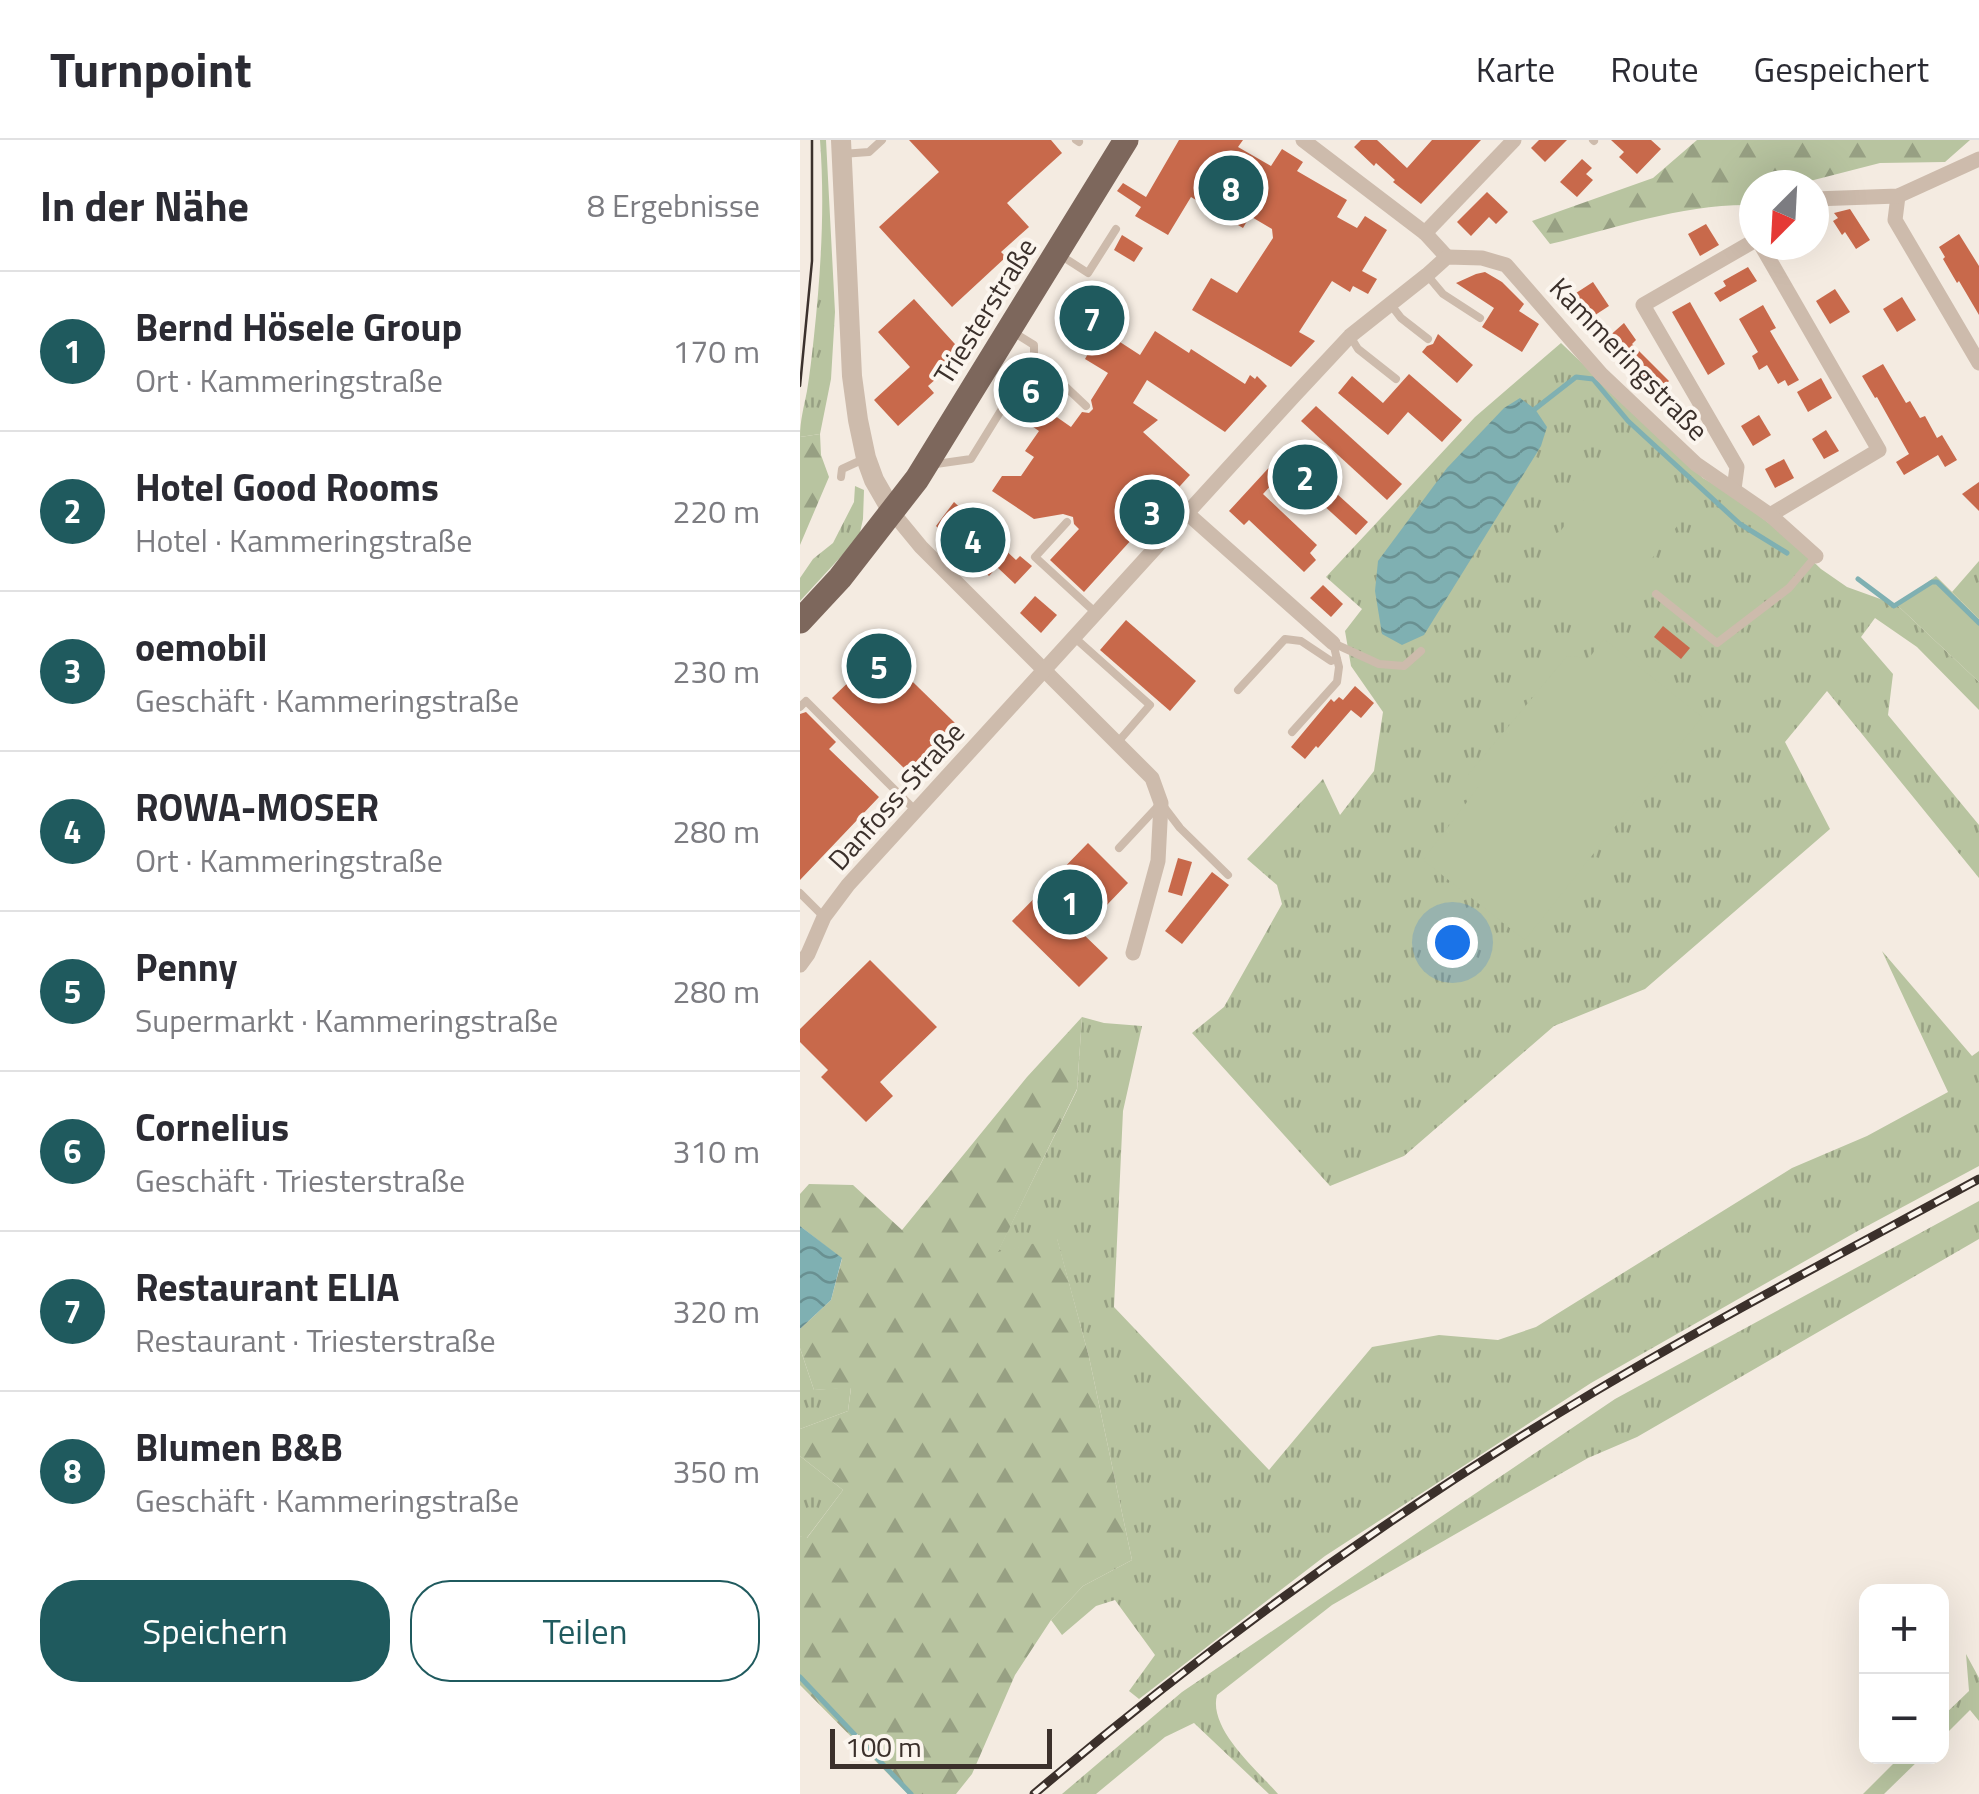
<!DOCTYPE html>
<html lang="de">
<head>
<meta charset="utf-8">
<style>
	:root { --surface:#fff; --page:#f7f7f7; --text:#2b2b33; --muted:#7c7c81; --line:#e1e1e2; --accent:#1f5a5e }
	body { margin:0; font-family:"Titillium Web",sans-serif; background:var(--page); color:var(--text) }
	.controls { position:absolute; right:30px; bottom:30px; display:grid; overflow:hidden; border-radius:20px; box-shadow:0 10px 40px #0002 }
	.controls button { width:90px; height:90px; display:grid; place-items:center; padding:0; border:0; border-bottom:2px solid var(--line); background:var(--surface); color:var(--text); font:50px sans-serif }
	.compass { position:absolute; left:939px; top:30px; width:90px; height:90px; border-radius:50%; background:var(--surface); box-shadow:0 10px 40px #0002; rotate:204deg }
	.scale { position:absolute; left:30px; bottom:25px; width:222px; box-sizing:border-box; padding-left:10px; border:5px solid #3b302b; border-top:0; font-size:28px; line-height:35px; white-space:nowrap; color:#3b302b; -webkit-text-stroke:8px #fbf5ee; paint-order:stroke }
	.you { position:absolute; left:652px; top:802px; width:35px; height:35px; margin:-25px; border:8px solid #fff; border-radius:50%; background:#1a73e8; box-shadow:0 0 0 15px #1a73e833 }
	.badge { display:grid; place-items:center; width:65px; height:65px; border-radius:50%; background:var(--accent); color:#fff; font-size:32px; font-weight:700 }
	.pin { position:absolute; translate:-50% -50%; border:5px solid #fff; box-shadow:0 2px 10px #0006 }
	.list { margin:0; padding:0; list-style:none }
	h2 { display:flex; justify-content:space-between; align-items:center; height:130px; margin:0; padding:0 40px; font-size:42px }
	h2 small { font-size:32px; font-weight:400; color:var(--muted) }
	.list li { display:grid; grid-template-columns:65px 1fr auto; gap:30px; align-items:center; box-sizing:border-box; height:160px; padding:0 40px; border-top:2px solid var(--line) }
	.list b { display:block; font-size:38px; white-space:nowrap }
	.list p { margin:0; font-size:32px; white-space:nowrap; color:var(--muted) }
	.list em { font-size:32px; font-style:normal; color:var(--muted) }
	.actions { display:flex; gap:20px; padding:30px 40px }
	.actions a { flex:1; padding:22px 0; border:2px solid var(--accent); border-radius:40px; text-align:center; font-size:35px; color:var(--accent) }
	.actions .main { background:var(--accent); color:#fff }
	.map { position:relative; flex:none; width:1179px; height:1654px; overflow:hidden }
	header { display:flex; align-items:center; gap:60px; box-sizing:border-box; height:140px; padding:0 50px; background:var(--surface); border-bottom:2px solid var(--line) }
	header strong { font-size:48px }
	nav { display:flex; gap:55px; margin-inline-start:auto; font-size:35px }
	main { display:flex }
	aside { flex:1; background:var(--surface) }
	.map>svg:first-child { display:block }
</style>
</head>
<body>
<header>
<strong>Turnpoint</strong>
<nav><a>Karte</a><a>Route</a><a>Gespeichert</a></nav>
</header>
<main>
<aside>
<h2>In der Nähe<small>8 Ergebnisse</small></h2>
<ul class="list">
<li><span class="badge">1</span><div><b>Bernd Hösele Group</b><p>Ort · Kammeringstraße</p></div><em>170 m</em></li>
<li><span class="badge">2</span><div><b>Hotel Good Rooms</b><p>Hotel · Kammeringstraße</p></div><em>220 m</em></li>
<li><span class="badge">3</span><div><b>oemobil</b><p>Geschäft · Kammeringstraße</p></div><em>230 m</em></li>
<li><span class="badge">4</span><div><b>ROWA-MOSER</b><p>Ort · Kammeringstraße</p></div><em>280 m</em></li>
<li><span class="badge">5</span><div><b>Penny</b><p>Supermarkt · Kammeringstraße</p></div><em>280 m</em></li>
<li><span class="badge">6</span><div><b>Cornelius</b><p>Geschäft · Triesterstraße</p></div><em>310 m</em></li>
<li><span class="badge">7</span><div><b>Restaurant ELIA</b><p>Restaurant · Triesterstraße</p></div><em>320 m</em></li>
<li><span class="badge">8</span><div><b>Blumen B&amp;B</b><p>Geschäft · Kammeringstraße</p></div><em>350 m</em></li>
</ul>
<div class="actions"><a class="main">Speichern</a><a>Teilen</a></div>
</aside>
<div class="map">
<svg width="1179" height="1654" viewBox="0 0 1179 1654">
	<defs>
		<pattern id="grass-tufts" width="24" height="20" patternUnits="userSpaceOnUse" patternTransform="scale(2.5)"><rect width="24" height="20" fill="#b8c4a0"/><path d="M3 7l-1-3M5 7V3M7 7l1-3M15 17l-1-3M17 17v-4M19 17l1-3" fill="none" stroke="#97a083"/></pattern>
		<pattern id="forest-firs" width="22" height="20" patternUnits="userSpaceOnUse" patternTransform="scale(2.5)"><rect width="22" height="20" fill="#b8c4a0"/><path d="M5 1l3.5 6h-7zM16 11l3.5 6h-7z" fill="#97a083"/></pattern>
		<pattern id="water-waves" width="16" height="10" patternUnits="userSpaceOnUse" patternTransform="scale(2.5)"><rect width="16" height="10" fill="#7fb0b2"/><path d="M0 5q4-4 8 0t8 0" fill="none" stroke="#699091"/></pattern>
	</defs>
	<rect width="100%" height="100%" fill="#f4ebe1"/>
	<g fill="url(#grass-tufts)">
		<path d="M20 0H26L35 172 31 239 20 294 0 297C0 280 4 267 7 251 10 233 12 214 14 196 21 131 25 65 20 0Z"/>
		<polygon points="761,203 903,338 931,354 992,401 1021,429 1047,447 1097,465 1179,542 1179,570 1117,507 1075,478 1061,497 1093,534 1088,575 1179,685 1179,738 1027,551 985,602 1030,689 845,849 754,886 604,1016 530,1046 392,893 424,867 482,764 477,745 447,719 523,639 540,675 574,631 583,572 551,526 545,491 562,469 526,437 675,277"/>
		<polygon points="55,346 64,350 63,379 59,397 0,461 0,438 13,419 33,403 54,362"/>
		<polygon points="1179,421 1179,479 1152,452"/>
		<polygon points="1082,811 1172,916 1179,911 1179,1026 1056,1092 791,1243 525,1416 339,1559 329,1551 355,1515 315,1460 296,1466 262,1495 251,1480 283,1446 332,1420 289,1217 257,1099 197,1113 277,950 282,877 304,883 342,886 323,971 314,1167 469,1330 572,1207 639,1195 698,1200 736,1187 992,1028 1067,996 1148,952"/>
		<path d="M1179 1061V1099L837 1297 788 1318 532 1465 417 1555C408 1589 457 1630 478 1654H469L394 1583 365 1597 296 1654H262L382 1552 815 1259Z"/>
		<polygon points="0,1208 14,1250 51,1247 48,1271 0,1289"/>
		<polygon points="0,1316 43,1350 6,1399 0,1396"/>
		<polygon points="1166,1514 1179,1538 1179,1581 1170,1570 1142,1598 1142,1577 1169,1551"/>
		<polygon points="1100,1617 1122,1617 1084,1654 1063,1654"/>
	</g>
	<g fill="url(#forest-firs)">
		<path d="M897 0H1170L1145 22 1080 23 1006 42 1005 45H954V65C885 63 816 88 750 104L732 81 853 38Z"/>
		<polygon points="20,294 21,315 29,337 0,405 0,297"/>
		<polygon points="282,877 277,949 198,1112 257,1098 289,1217 332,1420 283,1446 251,1480 215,1535 172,1634 156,1654 108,1654 0,1545 0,1396 7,1398 43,1350 0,1316 0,1289 48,1271 51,1248 14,1250 0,1208 0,1189 31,1160 42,1119 0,1086 0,1054 9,1044 53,1045 102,1090 227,937"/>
	</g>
	<g fill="#b8c4a0">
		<polygon points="819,312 889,371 792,495 725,439"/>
		<polygon points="1136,436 1179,479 1179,542 1097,465"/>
		<polygon points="804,499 902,577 725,800 623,720 679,646 668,635 767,516 789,518"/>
	</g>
	<g fill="url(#water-waves)">
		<polygon points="720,258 735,269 747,287 741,306 624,495 602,505 582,494 575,451 578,421 647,328 704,268"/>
		<polygon points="0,1086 42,1118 31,1160 0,1189"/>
	</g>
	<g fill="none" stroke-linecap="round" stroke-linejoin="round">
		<g stroke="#7fb0b2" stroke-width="5">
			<polyline points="735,269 776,237 793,239 828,281 940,384 987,413"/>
			<polyline points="1058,439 1094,466 1132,442 1137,442 1179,483"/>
			<polyline points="0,1537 111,1654"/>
		</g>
	</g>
	<g fill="#c8694b">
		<polygon points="109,0 251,0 262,13 207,63 229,87 201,112 206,117 152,167 79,87 139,32"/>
		<polygon points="379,0 443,0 438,7 471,26 482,9 503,22 497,31 547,60 537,77 557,88 565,76 587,90 562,131 577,139 568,154 553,146 550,152 532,141 499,192 515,201 491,227 392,170 411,138 437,153 473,98 472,89 450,76 443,88 391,57 368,95 335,76 341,67 317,51 323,43 346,57"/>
		<polygon points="561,0 577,0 607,28 632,0 681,0 621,64 593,42 595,40 576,23 574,26 554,7"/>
		<polygon points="739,0 767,0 745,22 731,8"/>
		<polygon points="811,0 851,0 861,9 837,34 819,17 824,12"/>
		<polygon points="782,19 792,28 786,34 793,40 777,57 760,42"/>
		<polygon points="687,52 708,72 696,84 689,77 671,96 657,82"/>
		<polygon points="1050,69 1070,100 1056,109 1045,92 1042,95 1033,81 1038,78 1034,73"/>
		<polygon points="906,84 919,105 900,116 888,94"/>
		<polygon points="1159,94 1179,126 1179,175 1159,141 1157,143 1143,119 1145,117 1139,107"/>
		<polygon points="322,95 343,108 334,122 314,110"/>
		<polygon points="948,127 957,141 920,162 914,153 926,146 923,141"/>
		<polygon points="685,132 702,142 724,164 719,171 739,184 722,212 682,187 694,168 656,143 676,134"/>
		<polygon points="793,142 809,166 789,179 773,155"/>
		<polygon points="293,145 321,162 303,191 340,215 355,191 389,213 391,209 445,244 450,235 455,239 457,236 467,246 425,292 347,240 333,263 358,280 343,292 390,335 284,452 250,420 279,389 274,384 273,377 263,374 234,379 192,351 202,336 221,336 234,317 225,311 239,291 210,271 221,252 271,287 282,272 289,273 293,269 291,260 308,233 285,219 290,210 262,193"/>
		<polygon points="1035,149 1050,172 1030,184 1016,161"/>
		<polygon points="1102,157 1116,180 1097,192 1083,169"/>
		<polygon points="114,159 164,214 128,246 134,253 98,286 74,260 110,227 78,192"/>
		<polygon points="890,162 925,224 908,235 872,172"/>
		<polygon points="963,165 976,188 970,191 999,240 988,246 985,240 978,244 967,225 959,230 952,216 958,212 939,179"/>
		<polygon points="824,183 836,200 832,204 869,241 855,255 828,227 806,199"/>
		<polygon points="638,194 673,225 657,243 622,212 627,206 633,204"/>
		<polygon points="1083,224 1106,263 1110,261 1120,278 1125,276 1137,298 1142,295 1157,320 1145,327 1138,315 1104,335 1096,322 1109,314 1077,257 1075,258 1062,236"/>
		<polygon points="609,234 662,280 642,302 608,272 588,295 538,253 552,236 583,263"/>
		<polygon points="1021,238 1032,258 1008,272 997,252"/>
		<polygon points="516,266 602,344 587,360 501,281"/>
		<polygon points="959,275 971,295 953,306 941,286"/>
		<polygon points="1026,290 1039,311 1024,319 1012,299"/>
		<polygon points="485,307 568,382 556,395 521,363 518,367 505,355 508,351 485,330 463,354 517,405 510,413 516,420 504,432 449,380 444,385 429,371 475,321 473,320"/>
		<polygon points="984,319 994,338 975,348 965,329"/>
		<polygon points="1179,342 1179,371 1162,354"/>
		<polygon points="154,362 216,420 220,416 232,426 215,444 197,427 189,436 136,386"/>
		<polygon points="523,445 543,464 531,477 510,458"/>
		<polygon points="235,456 257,475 241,493 220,473"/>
		<polygon points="326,480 396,541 370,571 300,510"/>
		<polygon points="863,486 890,508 881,519 854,497"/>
		<polygon points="81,511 155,583 108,632 32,558"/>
		<polygon points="555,546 574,563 561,578 551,570 518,608 516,606 505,619 491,607 531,559 534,562 539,557 543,560"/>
		<polygon points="6,572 36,602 29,609 79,657 0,740 0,574"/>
		<polygon points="288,703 328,743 281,792 308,818 279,847 212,781"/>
		<polygon points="378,718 392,722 382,756 368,752"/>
		<polygon points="412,732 429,745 382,804 365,791"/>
		<polygon points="70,820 137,887 80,942 93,956 66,982 21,937 28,930 0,902 0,889"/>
	</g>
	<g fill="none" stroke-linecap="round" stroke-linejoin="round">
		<g stroke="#cdbbac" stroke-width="8">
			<polyline points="276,0 279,2"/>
			<polyline points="793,0 794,1"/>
			<polyline points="42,14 69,12 82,0"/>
			<polyline points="260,115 288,133 316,89"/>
			<polyline points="627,135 643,154 680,178"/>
			<polyline points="591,165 601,178 628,199"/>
			<polyline points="213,192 234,205 234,217 286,266"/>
			<polyline points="550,196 558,209 596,239"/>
			<polyline points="136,324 171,319 234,217"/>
			<polyline points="41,337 42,329 66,318"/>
			<polyline points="267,382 235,417 296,473"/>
			<polyline points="856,454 917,503 989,448 1016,416"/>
			<polyline points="275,498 350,565 317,603"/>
			<polyline points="533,503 579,524 604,526 621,511"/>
			<polyline points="438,550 485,499 501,501 531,521 537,519"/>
			<polyline points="0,567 6,561 116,671"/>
			<polyline points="492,592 537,542 539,527 533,503"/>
			<polyline points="319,708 361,663 380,688 428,735"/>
			<polyline points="0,753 24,777"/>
		</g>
		<g stroke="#cdbbac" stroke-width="15">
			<polyline points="503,0 625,93 647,117"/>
			<polyline points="1098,56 1095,80 1179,223"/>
			<polyline points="1014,59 1098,56 1179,19"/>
			<polyline points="625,93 714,0"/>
			<polyline points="961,105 1079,310 970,375"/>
			<polyline points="934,349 937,327 843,165 954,101"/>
			<polyline points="93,373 121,407 352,638 361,663 358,721 333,813"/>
			<polyline points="388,374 533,503"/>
			<polyline points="0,825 8,814 24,777 48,745 493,257 550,196 627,135 647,117 682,118 706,125 801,234 896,324 970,375 1016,416"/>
		</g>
		<polyline stroke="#cdbbac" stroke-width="20" points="41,0 52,236 58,280 66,318 74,340 93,373"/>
		<polyline stroke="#7d675c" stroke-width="25" points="0,481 40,438 117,339 326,0"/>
		<polyline stroke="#3b302b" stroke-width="2.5" points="0,246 12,121 12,0"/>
		<defs>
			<path id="rail" d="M234 1654C409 1505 597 1369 794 1252 920 1177 1050 1109 1179 1039"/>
		</defs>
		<use href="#rail" stroke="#3b302b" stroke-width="9"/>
		<use href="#rail" stroke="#fbf5ee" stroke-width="5" stroke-dasharray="15" stroke-linecap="butt"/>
	</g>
	<g text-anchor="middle" stroke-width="8" stroke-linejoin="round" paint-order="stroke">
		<g font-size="28" fill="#3b302b" stroke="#fbf5ee">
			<text transform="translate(185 171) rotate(-58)" y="10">Triesterstraße</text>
			<text transform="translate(829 219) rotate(46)" y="10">Kammeringstraße</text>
			<text transform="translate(96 656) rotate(-48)" y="10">Danfoss-Straße</text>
		</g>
	</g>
</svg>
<div class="controls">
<button>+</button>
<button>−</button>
</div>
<svg class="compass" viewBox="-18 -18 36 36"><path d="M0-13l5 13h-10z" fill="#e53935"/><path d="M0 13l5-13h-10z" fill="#7c7c81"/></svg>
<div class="scale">100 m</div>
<div class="you"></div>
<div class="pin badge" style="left:270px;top:762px">1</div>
<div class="pin badge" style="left:505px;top:337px">2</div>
<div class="pin badge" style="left:352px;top:372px">3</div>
<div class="pin badge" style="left:173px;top:400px">4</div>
<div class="pin badge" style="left:79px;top:526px">5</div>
<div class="pin badge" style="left:231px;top:250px">6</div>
<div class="pin badge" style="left:292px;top:178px">7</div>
<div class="pin badge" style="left:431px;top:48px">8</div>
</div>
</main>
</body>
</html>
